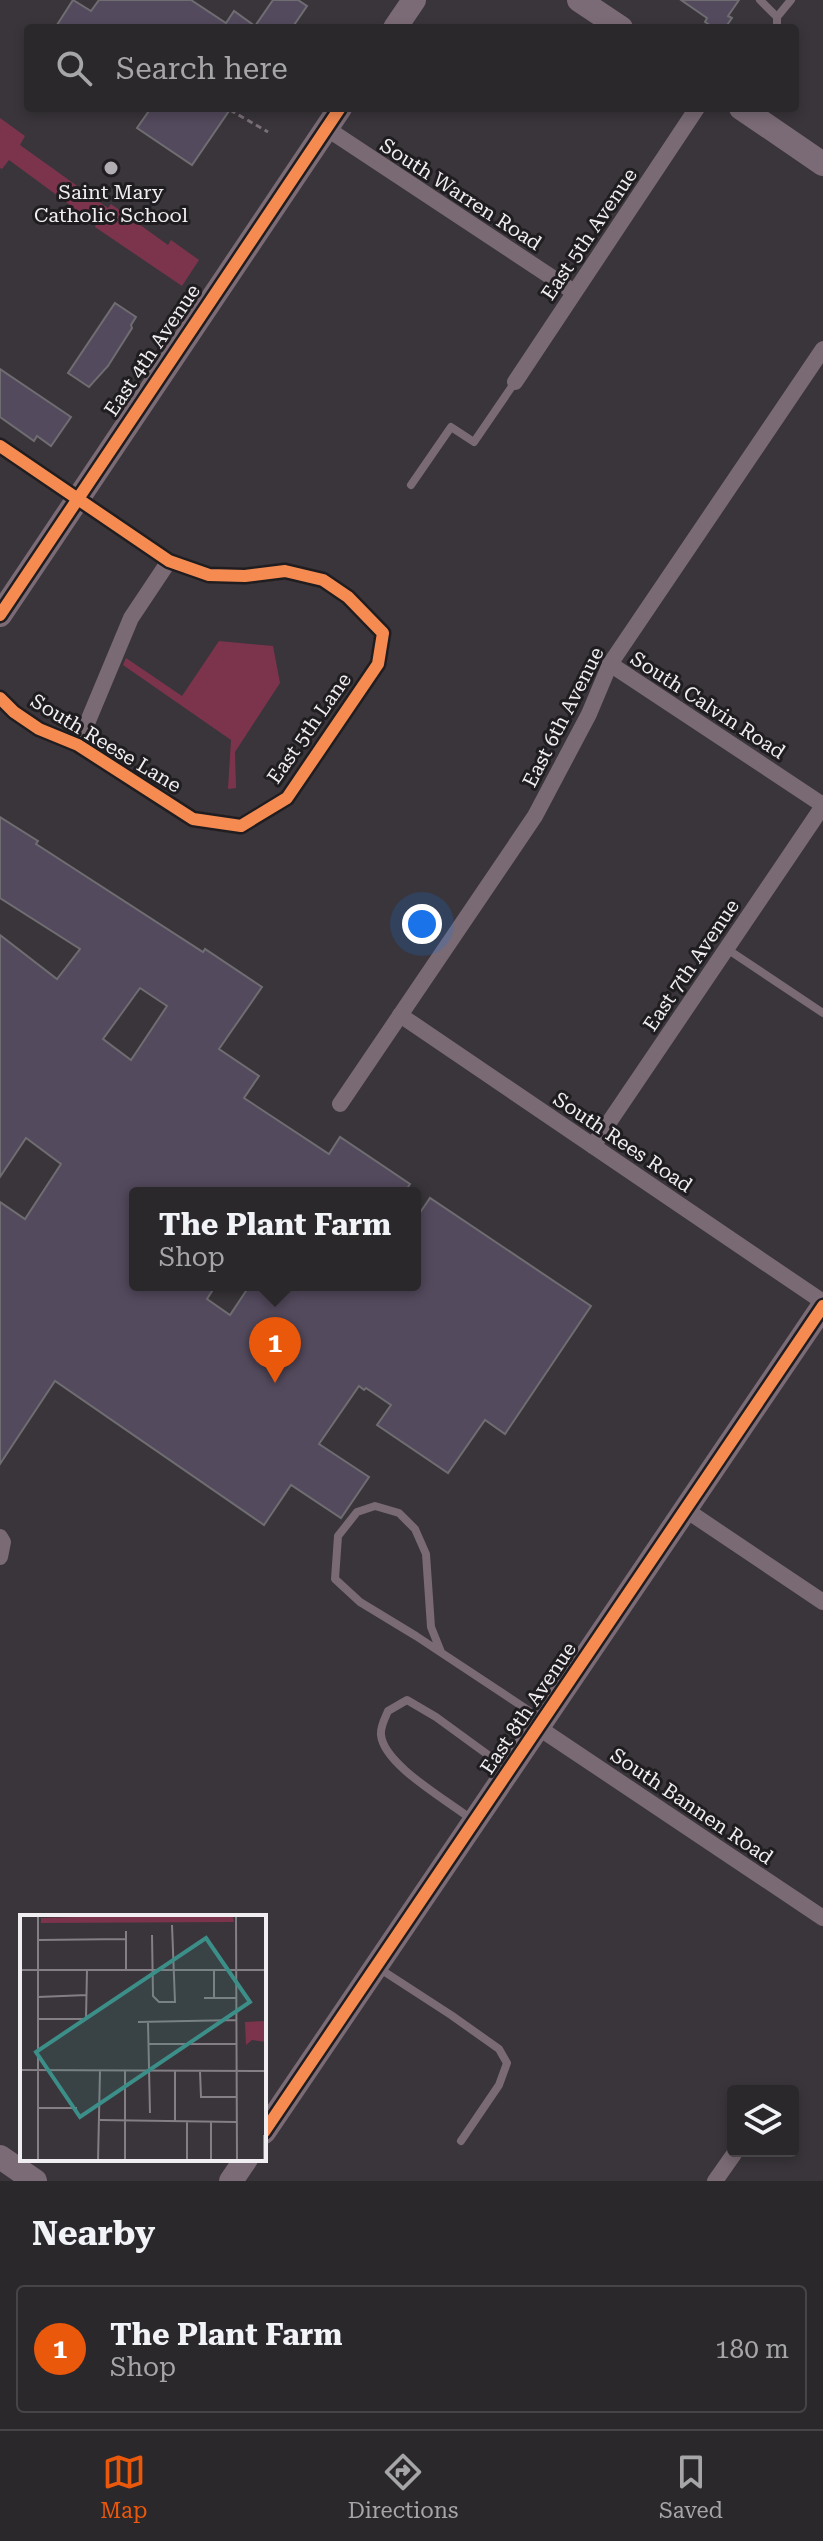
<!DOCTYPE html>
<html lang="en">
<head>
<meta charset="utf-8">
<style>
	:root { --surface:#2b282c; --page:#333034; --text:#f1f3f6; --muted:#a6a6a9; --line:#474448; --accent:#ea580c }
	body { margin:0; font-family:"Roboto Serif",serif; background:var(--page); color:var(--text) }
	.controls { position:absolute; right:24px; bottom:24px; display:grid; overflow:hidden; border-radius:8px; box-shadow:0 4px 12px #0003 }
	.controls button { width:72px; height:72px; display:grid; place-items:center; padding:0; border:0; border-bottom:2px solid var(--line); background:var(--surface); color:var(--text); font:40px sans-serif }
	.you { position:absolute; left:422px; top:924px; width:28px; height:28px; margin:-20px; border:6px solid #fff; border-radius:50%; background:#1a73e8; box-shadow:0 0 0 12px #1a73e833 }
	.badge { display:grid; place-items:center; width:52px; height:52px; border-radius:50%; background:var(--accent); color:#fff; font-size:26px; font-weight:700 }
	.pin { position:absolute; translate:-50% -66px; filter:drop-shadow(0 2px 4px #0008) }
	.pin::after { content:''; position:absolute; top:42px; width:28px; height:24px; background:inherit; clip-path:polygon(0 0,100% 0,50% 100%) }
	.popup { position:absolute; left:129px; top:1187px; width:292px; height:104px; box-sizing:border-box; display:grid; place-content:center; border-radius:8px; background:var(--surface); filter:drop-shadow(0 2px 6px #0005); font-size:26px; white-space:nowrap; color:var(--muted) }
	.popup b { font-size:30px; color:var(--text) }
	.popup::after { content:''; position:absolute; left:50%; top:100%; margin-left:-16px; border:16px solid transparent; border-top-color:var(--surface) }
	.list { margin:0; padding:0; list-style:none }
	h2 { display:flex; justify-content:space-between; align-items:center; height:104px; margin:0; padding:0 32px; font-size:34px }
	h2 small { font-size:26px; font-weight:400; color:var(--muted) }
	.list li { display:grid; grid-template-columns:52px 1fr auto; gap:24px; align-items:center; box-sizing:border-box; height:128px; margin:0 16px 16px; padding:0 16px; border:2px solid var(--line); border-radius:8px }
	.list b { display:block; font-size:30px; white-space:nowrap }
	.list p { margin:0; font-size:26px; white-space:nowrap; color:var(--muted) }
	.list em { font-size:26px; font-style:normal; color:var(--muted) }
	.icon { flex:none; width:44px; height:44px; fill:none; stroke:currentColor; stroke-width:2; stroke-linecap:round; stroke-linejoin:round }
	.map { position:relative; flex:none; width:823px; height:2181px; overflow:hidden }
	.search { position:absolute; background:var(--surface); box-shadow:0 4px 12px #0003; left:24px; right:24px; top:24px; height:88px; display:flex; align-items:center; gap:20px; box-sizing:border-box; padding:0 28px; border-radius:8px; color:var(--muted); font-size:30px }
	.sheet { height:248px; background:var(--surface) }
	nav { display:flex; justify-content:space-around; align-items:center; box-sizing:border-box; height:112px; border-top:2px solid var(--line); background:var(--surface); font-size:22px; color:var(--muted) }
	nav a { display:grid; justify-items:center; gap:4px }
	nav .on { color:var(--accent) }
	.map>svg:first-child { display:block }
</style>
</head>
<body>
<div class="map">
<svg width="823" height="2181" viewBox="0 0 823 2181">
	<rect width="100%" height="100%" fill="#39353a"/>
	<g fill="#7c344d">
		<polygon points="0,118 25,136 20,145 108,208 111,204 168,245 171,240 199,260 182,286 95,227 96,224 9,160 2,169 0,168"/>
		<polygon points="219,641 273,646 280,683 235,752 236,788 228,789 231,740 123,665 126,658 182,696"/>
	</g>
	<g fill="#534a5d" stroke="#6f6d71" stroke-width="2" fill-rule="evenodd">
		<polygon points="73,0 91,11 99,0 191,0 226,23 234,11 255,26 273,0 298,0 307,6 292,28 55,28"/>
		<polygon points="681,0 739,0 728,16 732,18 725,28 714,28 705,22 707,18"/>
		<polygon points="151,108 231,108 192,165 137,128"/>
		<polygon points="115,303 136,317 131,325 132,328 108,366 89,387 68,373"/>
		<polygon points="0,369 71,417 51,446 37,436 34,441 0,417"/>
		<path d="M0 817 38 841 36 844 203 952 205 949 262 987 219 1049 259 1076 244 1098 329 1154 340 1137 410 1184 404 1193H135V1285H216L207 1299 230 1315 250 1285H415V1220L430 1198 591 1306 505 1434 485 1420 448 1473 377 1425 391 1405 366 1388 364 1390 359 1386 319 1444 369 1477 341 1518 291 1485 264 1525 55 1381 0 1464V1202L25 1219 61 1164 26 1138 0 1177V935L57 979 80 949 0 898ZM140 988 167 1006 131 1060 103 1039Z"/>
	</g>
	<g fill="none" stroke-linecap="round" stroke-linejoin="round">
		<polyline stroke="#7a7077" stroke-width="3" stroke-dasharray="6 4" stroke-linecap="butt" points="230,110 268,132"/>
		<g stroke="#796a74" stroke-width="8">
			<polyline points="760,0 777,17 777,28"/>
			<polyline points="777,17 791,0"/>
			<polyline points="411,485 451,427 474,442 515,382"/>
			<polyline points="727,949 823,1013"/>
			<polyline points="441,1652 431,1627 426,1554 415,1529 399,1513 375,1506 357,1512 338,1536 335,1579 360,1602 416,1636 540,1718"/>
			<path d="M471 1819C447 1800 384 1765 381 1735 380 1727 385 1718 388 1711L407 1700 436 1717 506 1768"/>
			<polyline points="377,1967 451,2015 499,2049 507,2063 499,2085 461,2141"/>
		</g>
		<g stroke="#796a74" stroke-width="16">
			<polyline points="326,128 574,292"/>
			<polyline points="515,382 697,108"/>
			<polyline points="0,446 169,561 209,575 245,576 285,571 323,580 348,597 383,633 378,664 287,798 241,826 193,819 78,745 39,729 14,712 0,698"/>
			<polyline points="610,664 823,805"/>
			<polyline points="78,745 131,618 169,561"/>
			<polyline points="400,1015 823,1302"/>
			<polyline points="340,1104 535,816 589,714 610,664 823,349"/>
			<polyline points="593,1146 823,806"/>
			<polyline points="686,1510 823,1602"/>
			<polyline points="0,1537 3,1542 0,1557"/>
			<polyline points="539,1728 823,1918"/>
			<polyline points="715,2181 734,2154"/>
		</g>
		<g stroke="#7b6b76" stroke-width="24">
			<polyline points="579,0 621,28"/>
			<polyline points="395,28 414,0"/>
			<polyline points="741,108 823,164"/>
			<polyline points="0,615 340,108"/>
			<polyline points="264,2132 823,1306"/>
			<polyline points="0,2157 35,2181"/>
			<polyline points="231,2181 246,2159"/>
		</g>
		<defs>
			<g id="cycleway">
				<polyline points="0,446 169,561 209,575 245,576 285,571 323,580 348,597 383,633 378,664 287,798 241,826 193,819 78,745 39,729 14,712 0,698"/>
				<polyline points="0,615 340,108"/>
				<polyline points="264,2132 823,1306"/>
			</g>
		</defs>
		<use href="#cycleway" stroke="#1f1d20" stroke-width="17"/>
		<use href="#cycleway" stroke="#f68b52" stroke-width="12"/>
	</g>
	<circle fill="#b1adb2" stroke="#1f1d20" stroke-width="3" cx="111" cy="168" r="8"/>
	<g text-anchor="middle" stroke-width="6" stroke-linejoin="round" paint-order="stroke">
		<g font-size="20" fill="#f1eef2" stroke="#1f1d20">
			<text x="111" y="199">Saint Mary<tspan x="111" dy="23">Catholic School</tspan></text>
		</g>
		<g font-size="20" fill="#f1eef2" stroke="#1f1d20">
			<text transform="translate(461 194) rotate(33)" y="7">South Warren Road</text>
			<text transform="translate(589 234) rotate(-56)" y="7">East 5th Avenue</text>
			<text transform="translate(152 350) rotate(-56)" y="7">East 4th Avenue</text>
			<text transform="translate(708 705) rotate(33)" y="7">South Calvin Road</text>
			<text transform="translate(563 717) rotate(-63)" y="7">East 6th Avenue</text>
			<text transform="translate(309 728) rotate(-55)" y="7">East 5th Lane</text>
			<text transform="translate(106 743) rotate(31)" y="7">South Reese Lane</text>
			<text transform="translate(691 965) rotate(-56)" y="7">East 7th Avenue</text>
			<text transform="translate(623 1142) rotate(34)" y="7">South Rees Road</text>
			<text transform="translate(528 1708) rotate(-56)" y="7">East 8th Avenue</text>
			<text transform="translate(692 1806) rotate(34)" y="7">South Bannen Road</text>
		</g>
	</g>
	<g transform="translate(20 1915)">
		<rect width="246" height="246" fill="#39353a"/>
		<path d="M129 0 213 2 214 7 21 8V3ZM246 106V127L232 125 226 130 225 107Z" fill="#7c344d"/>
		<path fill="none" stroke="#837f84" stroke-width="2" d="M18 0V246M131 0H217M216 0 217 246M132 20 133 81 139 87H155L152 10M18 25 106 24M0 55H246M106 55V16M194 55V83M18 82 67 80M184 83H217M18 104H66L67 55M118 107 217 105M128 107 130 198M128 129H217M0 155 246 156M105 156V246M155 156V207M180 156 181 182H216M18 193H57M80 205 216 207M167 207V246M191 207V246M244 220V246M78 246 80 156"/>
		<path fill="#3c8e88" fill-opacity="0.15" stroke="#3c8e88" stroke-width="4" d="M186 23 230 87 60 202 16 137Z"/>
		<rect width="246" height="246" fill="none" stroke="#f1eef2" stroke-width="4"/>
	</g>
</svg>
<div class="controls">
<button><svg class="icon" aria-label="layers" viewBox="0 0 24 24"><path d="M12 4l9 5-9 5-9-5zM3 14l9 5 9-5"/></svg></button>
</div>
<div class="you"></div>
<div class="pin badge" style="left:275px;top:1383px">1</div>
<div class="popup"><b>The Plant Farm</b>Shop</div>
<div class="search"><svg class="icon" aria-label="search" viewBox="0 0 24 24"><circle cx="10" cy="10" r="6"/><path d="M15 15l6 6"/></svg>Search here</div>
</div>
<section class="sheet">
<h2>Nearby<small></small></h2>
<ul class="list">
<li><span class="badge">1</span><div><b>The Plant Farm</b><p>Shop</p></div><em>180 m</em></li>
</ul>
</section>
<nav>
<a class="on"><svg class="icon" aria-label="map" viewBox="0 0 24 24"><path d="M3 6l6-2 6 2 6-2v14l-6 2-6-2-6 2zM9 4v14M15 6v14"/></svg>Map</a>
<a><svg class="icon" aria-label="directions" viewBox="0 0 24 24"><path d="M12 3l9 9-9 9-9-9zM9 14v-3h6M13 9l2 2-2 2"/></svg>Directions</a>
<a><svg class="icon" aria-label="saved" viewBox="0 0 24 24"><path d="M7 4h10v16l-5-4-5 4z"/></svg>Saved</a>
</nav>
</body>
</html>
